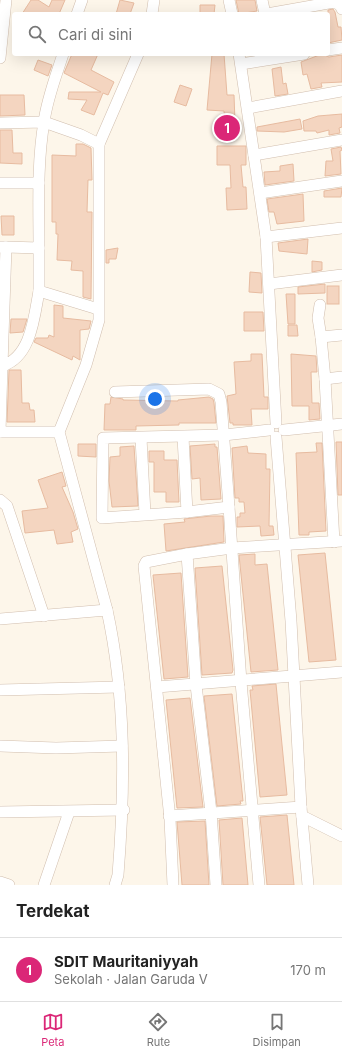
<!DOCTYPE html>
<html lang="id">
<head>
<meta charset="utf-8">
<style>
	:root { --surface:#fff; --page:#f6f6f6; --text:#222; --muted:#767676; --line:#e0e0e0; --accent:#db2777 }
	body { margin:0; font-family:Inter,sans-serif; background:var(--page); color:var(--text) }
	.you { position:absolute; left:155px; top:399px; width:14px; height:14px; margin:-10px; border:3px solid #fff; border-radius:50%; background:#1a73e8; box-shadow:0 0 0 6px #1a73e833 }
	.badge { display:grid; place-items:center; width:26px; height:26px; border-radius:50%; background:var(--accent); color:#fff; font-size:13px; font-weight:700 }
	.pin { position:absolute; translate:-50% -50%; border:2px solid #fff; box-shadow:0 1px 4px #0006 }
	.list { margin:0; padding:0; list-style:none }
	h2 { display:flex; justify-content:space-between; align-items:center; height:52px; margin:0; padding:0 16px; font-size:17px }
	h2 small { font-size:13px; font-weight:400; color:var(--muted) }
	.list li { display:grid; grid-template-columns:26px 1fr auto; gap:12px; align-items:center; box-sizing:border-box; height:64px; padding:0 16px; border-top:1px solid var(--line) }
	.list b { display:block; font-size:15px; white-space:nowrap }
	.list p { margin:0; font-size:13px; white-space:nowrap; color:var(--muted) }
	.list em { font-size:13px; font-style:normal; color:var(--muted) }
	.icon { flex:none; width:22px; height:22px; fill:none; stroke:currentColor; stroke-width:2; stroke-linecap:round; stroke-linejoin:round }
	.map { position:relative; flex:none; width:342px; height:885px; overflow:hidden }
	.search { position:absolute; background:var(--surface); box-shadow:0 4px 16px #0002; left:12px; right:12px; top:12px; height:44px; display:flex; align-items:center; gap:10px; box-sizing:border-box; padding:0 14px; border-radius:4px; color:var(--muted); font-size:15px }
	.sheet { height:116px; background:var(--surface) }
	nav { display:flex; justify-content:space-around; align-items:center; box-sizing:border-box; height:56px; border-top:1px solid var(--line); background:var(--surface); font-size:11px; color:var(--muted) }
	nav a { display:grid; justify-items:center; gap:2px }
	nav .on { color:var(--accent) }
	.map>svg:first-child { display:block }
</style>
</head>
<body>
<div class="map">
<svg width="342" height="885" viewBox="0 0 342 885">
	<rect width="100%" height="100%" fill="#fdf6ea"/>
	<g fill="#f4d5c0" stroke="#e7bba0">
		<polygon points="31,0 38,0 49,7 52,0 65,0 59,14 22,14"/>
		<polygon points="120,0 134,3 130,14 116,14"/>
		<polygon points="236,0 255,0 257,11 239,14"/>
		<polygon points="200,5 215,5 214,14 200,14"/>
		<polygon points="333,9 335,12 338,27 341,27 342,40 328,43 328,10"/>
		<polygon points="72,54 98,54 91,70 114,82 108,95 103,93 94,115 81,110 87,100 68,99 69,92 101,92 64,73"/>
		<polygon points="212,54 224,54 227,95 234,95 235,122 225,122 224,111 207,110"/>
		<polygon points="322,54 329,57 342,55 342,82 321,83 322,87 311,89 307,74 303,75 301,62"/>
		<polygon points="38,60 52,65 48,76 34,70"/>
		<polygon points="281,67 283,84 286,83 288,94 275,96 272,69"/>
		<polygon points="180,85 192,89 186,106 174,102"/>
		<polygon points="0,95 24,95 25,115 0,116"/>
		<polygon points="342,114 342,127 339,128 340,133 329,135 329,130 317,133 316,131 304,131 303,121 318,116"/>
		<polygon points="300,119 302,129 284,132 257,131 257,127"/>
		<polygon points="0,130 12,130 13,153 22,153 22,164 0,163"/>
		<polygon points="76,144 83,144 91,148 92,180 88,180 87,212 92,212 91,299 83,297 83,271 71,270 72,261 57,260 58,234 56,234 56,222 52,222 52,155 76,156"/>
		<polygon points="217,146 246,146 246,165 241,165 243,187 246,187 247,209 227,210 226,188 231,188 230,165 217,165"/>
		<polygon points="341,147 342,150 340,151 341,174 325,176 326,161 333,161 331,149"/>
		<polygon points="293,164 294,181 265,185 264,172 280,171 280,166"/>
		<polygon points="342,188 341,197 324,197 324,191"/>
		<polygon points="303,194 304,221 277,224 274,212 269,212 267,199"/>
		<polygon points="1,216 14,216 14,235 2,235"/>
		<polygon points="308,239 307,254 279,251 278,243"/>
		<polygon points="118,248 116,259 109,259 109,263 106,263 106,250"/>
		<polygon points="312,261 322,262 322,270 312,272"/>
		<polygon points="250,272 261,273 262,293 249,292"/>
		<polygon points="325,284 325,293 298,294 298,287"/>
		<rect x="327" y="286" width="12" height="18"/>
		<polygon points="286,294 295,294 295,324 288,324"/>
		<polygon points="54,305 63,306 63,318 91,321 89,329 80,330 80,360 73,356 72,360 34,342 36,338 48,338 49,335 54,337"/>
		<polygon points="244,312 263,312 264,331 244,331"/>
		<polygon points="11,319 27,319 23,332 10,333"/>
		<polygon points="288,325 297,325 298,336 288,336"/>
		<polygon points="251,354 262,354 264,397 268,397 268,409 251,409 252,425 233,425 233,423 230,423 227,396 236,394 234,362 251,361"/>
		<polygon points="291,354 316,356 317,372 311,372 312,403 319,403 320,419 309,420 309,406 292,406"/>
		<polygon points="9,370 21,370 22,403 29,403 30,410 34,410 35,422 7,422"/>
		<polygon points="111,397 123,399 123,400 178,401 178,400 209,397 213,399 214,403 216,423 179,423 179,425 136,426 136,430 104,430 105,404 110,404"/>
		<polygon points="336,442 342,442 342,495 338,495"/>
		<polygon points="316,443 322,443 326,531 309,532 309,535 299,535 296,453 317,452"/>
		<polygon points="78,444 96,444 96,457 78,456"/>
		<polygon points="215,444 215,447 217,447 221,499 201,500 200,478 192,479 190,446"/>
		<polygon points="134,446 138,506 112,507 109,481 110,457 120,456 120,447"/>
		<polygon points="247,446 248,453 266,454 266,469 270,469 269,526 273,526 274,535 261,536 260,526 237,527 237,517 240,517 240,513 245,513 244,502 239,502 239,498 235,498 232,448"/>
		<polygon points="149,451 164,451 164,460 177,460 179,502 166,502 166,492 154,492 154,462 149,462"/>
		<polygon points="62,472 66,486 62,487 73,512 78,529 71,532 73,542 57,544 54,530 25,533 22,511 48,508 38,480"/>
		<polygon points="211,516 223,516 224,542 166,551 164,524 185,522 184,519"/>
		<polygon points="325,553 336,660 309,662 298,555"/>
		<polygon points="255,554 255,565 267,564 278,670 251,672 239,555"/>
		<polygon points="222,566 233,670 232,673 202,675 195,568"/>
		<polygon points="181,573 188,677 164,679 153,575"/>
		<polygon points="276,684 287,795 260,797 250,690 253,690 252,686"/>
		<polygon points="232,694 243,801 240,801 241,804 217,806 204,696"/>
		<polygon points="190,698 203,807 177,808 166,700"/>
		<polygon points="287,815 294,885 267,885 260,817"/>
		<polygon points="242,818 248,885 223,885 219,820"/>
		<polygon points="205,821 209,885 182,885 177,822"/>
	</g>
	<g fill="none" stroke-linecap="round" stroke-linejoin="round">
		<defs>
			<g id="minor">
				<polyline points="229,0 232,14"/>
				<polyline points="262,0 265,14"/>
				<polyline points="77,14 82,0"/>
				<polyline points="152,14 154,0"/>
				<polyline points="267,14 334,2 340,5 342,9"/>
				<polyline points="328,50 342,48"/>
				<polyline points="239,54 266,237 276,423"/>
				<polyline points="0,58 6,0"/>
				<polyline points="241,64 304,54"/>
				<polyline points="248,108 342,91"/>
				<polyline points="0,123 44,122 81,135 99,144"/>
				<polyline points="254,155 342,140"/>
				<polyline points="0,183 39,183"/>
				<polyline points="260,193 342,181"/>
				<polyline points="266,237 342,228"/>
				<path d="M0 247H6L2 366C31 357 34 318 39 291"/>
				<path d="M6 247 39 248C39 206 37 163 44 122 47 99 56 76 63 54"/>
				<polyline points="39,248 39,291 98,309"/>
				<polyline points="269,284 342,275"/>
				<polyline points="320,305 318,318 321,337"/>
				<polyline points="0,366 2,366 0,432"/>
				<polyline points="325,379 342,377"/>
				<polyline points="115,392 209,389 219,394 221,402 229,507"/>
				<polyline points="284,430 342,424"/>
				<polyline points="0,432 59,432"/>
				<polyline points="183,437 187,512"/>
				<polyline points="276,437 291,621 301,807 308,885"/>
				<polyline points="141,438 145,514"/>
				<polyline points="0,500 7,506 44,616"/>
				<polyline points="334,542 325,379 321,337 342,335"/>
				<polyline points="187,554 196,685 211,812 216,885"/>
				<polyline points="107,610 59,432 86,365 99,320 99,144 138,54"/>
				<path d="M0 619 107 610C126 697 125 787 118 875L115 885"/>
				<polyline points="157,687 342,672"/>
				<polyline points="0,690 119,687"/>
				<polyline points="0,746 56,748 122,746"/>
				<polyline points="0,812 124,810"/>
				<polyline points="169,816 301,807"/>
				<polyline points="302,816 342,836"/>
				<polyline points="0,882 9,885"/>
				<polyline points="44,885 69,812"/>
				<polyline points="173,885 170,819 144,566 146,562 187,554 232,548 342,541"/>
				<polyline points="259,885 241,682 229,507 187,512 102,518 103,438 224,435 269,430"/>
			</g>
		</defs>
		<use href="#minor" stroke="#d1beae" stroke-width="12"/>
		<use href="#minor" stroke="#fff" stroke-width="11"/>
	</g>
</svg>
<div class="you"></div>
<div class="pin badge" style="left:227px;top:128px">1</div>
<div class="search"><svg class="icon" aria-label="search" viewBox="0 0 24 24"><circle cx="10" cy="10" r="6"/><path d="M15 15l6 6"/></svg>Cari di sini</div>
</div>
<section class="sheet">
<h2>Terdekat<small></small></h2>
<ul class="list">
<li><span class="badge">1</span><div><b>SDIT Mauritaniyyah</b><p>Sekolah · Jalan Garuda V</p></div><em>170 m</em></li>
</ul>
</section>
<nav>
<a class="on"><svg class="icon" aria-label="map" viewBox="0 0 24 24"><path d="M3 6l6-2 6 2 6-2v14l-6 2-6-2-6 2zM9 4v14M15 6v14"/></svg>Peta</a>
<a><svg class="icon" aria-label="directions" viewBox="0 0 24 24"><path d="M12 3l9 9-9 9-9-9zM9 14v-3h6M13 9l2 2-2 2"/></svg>Rute</a>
<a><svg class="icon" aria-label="saved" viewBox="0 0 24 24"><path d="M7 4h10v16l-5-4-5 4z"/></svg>Disimpan</a>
</nav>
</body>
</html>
